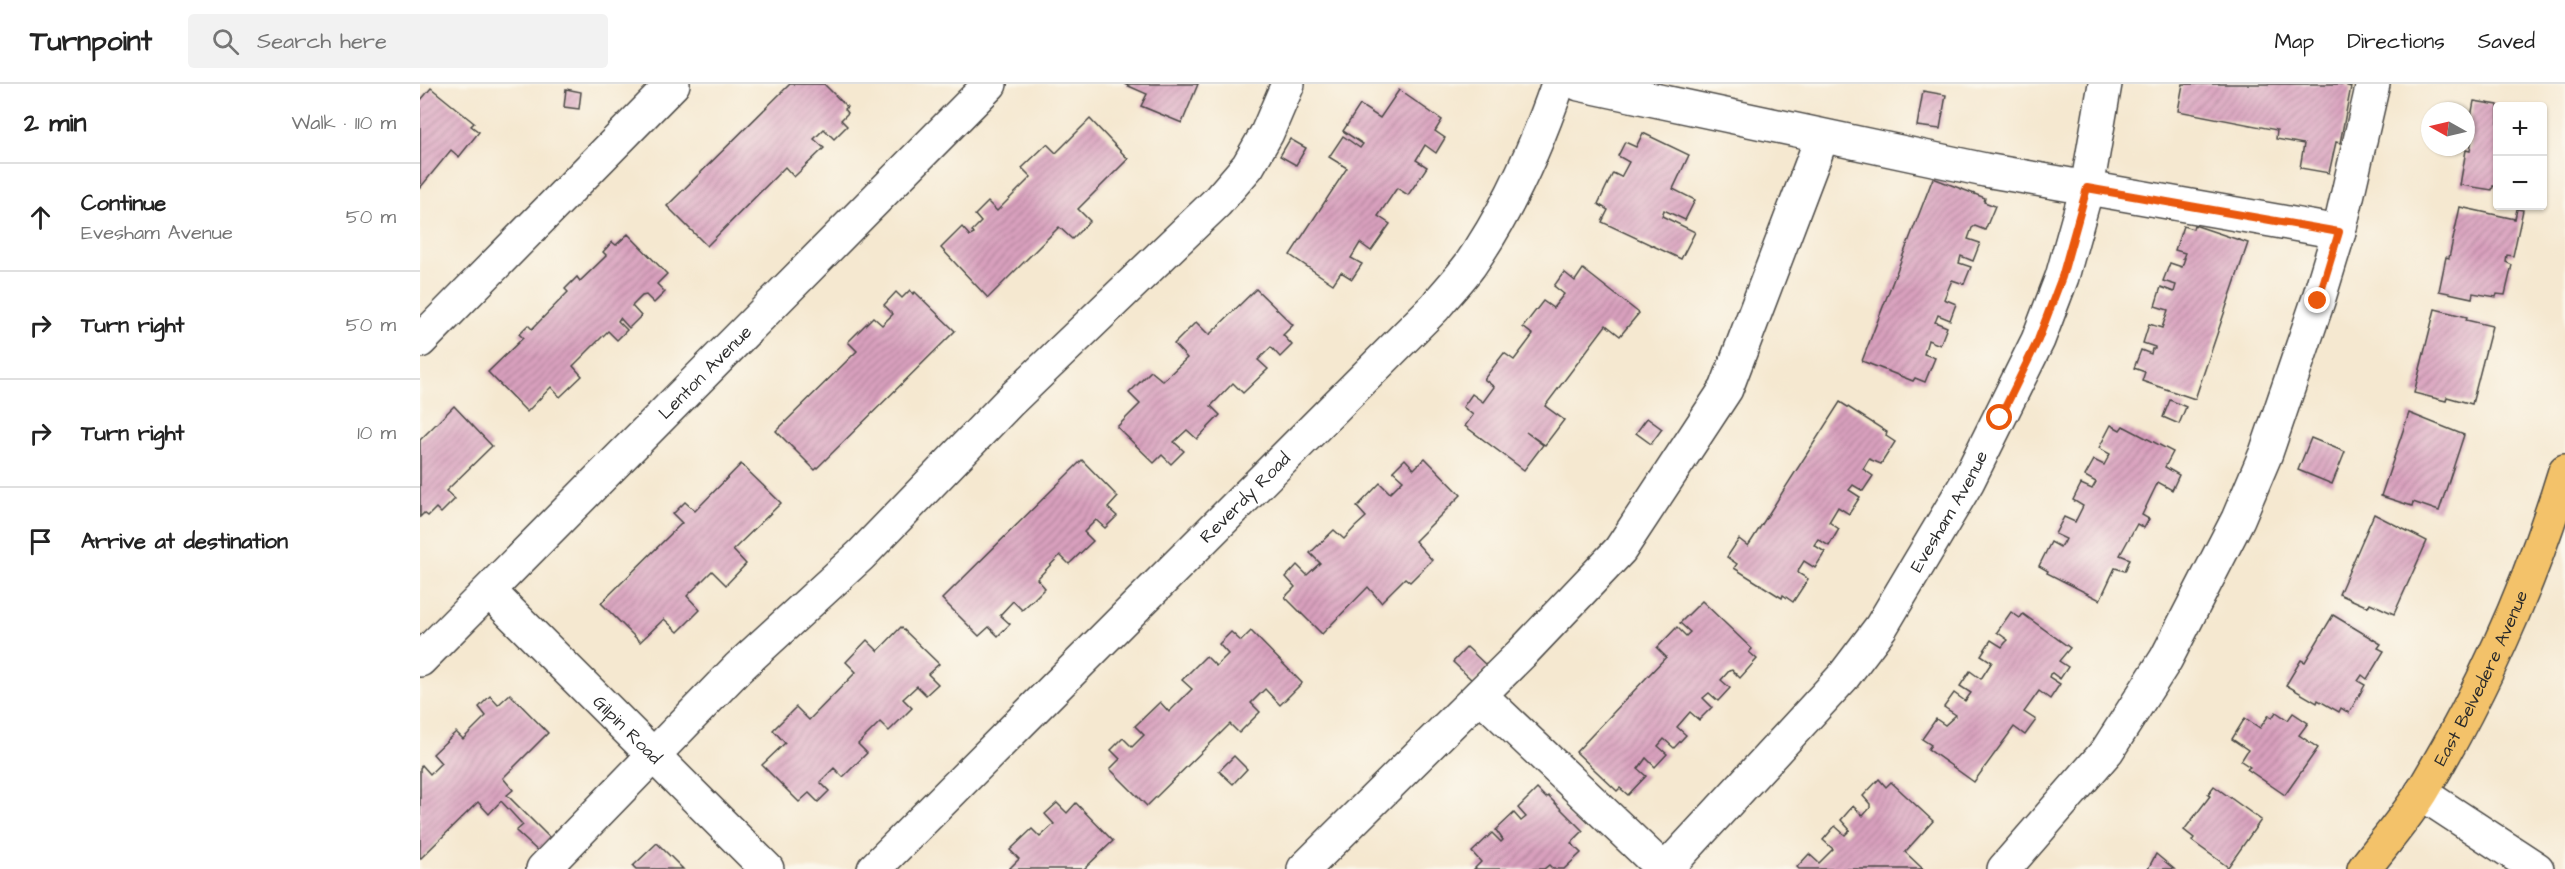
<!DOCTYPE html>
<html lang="en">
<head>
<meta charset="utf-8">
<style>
	:root { --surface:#fff; --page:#f2f2f2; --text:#222; --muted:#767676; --line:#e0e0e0 }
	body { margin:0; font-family:"Architects Daughter",sans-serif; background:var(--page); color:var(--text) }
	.controls { position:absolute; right:18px; top:18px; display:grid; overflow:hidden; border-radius:6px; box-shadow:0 2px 4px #0004 }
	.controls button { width:54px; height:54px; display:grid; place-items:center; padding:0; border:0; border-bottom:2px solid var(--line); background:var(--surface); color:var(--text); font:30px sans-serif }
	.compass { position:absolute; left:2001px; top:18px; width:54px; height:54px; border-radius:50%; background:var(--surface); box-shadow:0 2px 4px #0004; rotate:278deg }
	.stop { position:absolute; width:18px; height:18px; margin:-14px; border:4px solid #ea580c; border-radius:50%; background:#fff }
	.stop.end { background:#ea580c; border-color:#fff; box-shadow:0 2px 6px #0008 }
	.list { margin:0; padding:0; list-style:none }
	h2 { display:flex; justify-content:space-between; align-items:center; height:78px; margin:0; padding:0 24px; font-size:26px }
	h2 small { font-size:20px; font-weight:400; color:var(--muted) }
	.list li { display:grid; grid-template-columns:39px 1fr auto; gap:18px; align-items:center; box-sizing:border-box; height:108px; padding:0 24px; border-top:2px solid var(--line) }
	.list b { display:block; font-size:22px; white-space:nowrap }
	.list p { margin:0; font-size:20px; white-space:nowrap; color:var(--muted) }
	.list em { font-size:20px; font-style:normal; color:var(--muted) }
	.icon { flex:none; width:33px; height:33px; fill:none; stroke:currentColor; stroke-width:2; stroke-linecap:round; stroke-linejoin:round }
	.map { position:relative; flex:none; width:2145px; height:785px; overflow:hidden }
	header { display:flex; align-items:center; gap:36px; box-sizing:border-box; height:84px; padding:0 30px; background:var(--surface); border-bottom:2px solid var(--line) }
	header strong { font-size:28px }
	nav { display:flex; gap:33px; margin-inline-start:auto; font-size:21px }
	.search { width:420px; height:54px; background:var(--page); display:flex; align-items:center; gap:15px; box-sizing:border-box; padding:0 21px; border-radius:6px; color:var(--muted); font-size:22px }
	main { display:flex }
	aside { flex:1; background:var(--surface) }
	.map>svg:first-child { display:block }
</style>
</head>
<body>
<header>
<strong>Turnpoint</strong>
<div class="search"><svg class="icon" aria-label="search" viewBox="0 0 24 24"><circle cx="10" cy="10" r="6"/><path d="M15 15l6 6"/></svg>Search here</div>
<nav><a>Map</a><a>Directions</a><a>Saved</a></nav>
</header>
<main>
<aside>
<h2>2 min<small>Walk · 110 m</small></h2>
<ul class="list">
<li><svg class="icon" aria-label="ahead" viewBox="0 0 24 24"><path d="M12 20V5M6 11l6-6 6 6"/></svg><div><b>Continue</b><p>Evesham Avenue</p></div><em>50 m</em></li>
<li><svg class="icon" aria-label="right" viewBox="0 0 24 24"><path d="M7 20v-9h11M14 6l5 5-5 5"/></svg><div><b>Turn right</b></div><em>50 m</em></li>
<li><svg class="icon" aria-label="right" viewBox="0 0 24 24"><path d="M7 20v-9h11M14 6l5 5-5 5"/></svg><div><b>Turn right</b></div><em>10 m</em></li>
<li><svg class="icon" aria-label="arrive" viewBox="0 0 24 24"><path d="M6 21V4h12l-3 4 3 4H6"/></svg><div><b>Arrive at destination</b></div></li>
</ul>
</aside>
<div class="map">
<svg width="2145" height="785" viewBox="0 0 2145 785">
	<defs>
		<pattern id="building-hatch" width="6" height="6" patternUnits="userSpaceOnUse" patternTransform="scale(1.5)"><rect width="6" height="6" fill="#d9a0be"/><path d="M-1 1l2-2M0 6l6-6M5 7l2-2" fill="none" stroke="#b0839b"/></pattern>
	</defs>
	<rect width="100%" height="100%" fill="#fbf7ec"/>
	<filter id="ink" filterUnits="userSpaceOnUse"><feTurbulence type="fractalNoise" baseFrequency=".0167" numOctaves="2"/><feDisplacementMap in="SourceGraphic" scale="12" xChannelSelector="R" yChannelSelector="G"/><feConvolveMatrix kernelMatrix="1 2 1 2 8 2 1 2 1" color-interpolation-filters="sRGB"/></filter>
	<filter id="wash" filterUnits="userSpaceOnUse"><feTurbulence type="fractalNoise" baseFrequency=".008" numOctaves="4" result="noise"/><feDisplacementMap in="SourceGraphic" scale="24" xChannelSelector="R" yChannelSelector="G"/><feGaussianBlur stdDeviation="1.35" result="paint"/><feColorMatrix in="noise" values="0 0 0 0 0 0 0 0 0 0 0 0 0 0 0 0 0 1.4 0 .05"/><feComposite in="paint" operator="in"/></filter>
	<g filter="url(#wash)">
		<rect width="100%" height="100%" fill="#f5e8d0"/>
		<g id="blocks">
			<g fill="url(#building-hatch)">
				<polygon points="370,0 404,0 427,23 425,25 428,29 421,36 427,42 414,55 404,45 394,55 404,64 374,93 365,83 287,162 247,122"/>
				<polygon points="704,0 778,0 762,39 721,22 727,10"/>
				<polygon points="1763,0 1927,0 1927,2 1931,3 1920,59 1916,58 1909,89 1880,84 1884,60 1856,55 1857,46 1758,27"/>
				<polygon points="11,4 54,39 51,42 59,48 39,73 31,66 0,104 0,17"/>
				<polygon points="146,5 161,8 159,25 144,23"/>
				<polygon points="979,6 1022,36 1015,47 1025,54 1016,69 1005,61 996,76 1007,83 997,98 988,111 977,104 958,132 970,140 951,167 940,159 931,174 942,180 932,195 921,188 913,200 870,171 927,84 909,73 923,52 940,64 943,60 923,47 940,21 960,34"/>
				<polygon points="1503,7 1526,11 1520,45 1497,42"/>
				<polygon points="2054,17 2078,21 2078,103 2073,102 2072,106 2040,101 2046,66 2050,67 2051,60 2052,54 2047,54"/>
				<polygon points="670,35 708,75 658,125 670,137 652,155 639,143 568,214 521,164 542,143 550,152 554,150 552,147 561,138 555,131 568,118 577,127 611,93 602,84 627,60 636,69"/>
				<polygon points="1223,49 1269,71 1253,105 1275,116 1265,136 1244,126 1242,132 1275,148 1261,175 1182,138 1188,126 1178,120 1193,89 1201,93 1209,78 1198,72 1205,58 1216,63"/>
				<polygon points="870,55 886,64 876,81 860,72"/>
				<polygon points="1513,94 1565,114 1564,118 1575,122 1565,146 1555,142 1552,144 1548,155 1560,159 1553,177 1541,172 1539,179 1551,183 1544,200 1532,196 1524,215 1536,220 1530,236 1518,231 1516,236 1515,238 1527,243 1520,261 1508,256 1504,270 1515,274 1505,298 1495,294 1493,297 1442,277"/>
				<polygon points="2040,123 2095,135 2097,125 2103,126 2093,172 2087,171 2086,178 2092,181 2085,211 2077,210 2076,213 2053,209 2052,214 2019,207 2026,173 2029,174"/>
				<polygon points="1774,141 1828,159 1775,315 1722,297 1725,288 1714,284 1721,266 1731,270 1732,265 1735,265 1735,263 1723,259 1729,240 1742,244 1748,226 1735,222 1741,203 1754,208 1756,201 1743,197 1750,179 1762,183 1765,174 1763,174 1765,169 1755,166 1763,142 1773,145"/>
				<polygon points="208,150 247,190 237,200 245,208 234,219 226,211 222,212 212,222 221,232 209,244 200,234 198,237 207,246 197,256 188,247 153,282 162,292 140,313 131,303 107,328 68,288 103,254 99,250 108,241 112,245 115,242 148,208 145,205 157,193 160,197 185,173 186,171 183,168 192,158 196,161"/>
				<polygon points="1163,185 1219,229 1200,252 1186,241 1125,322 1144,336 1125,361 1106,348 1123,361 1104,386 1045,342 1053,331 1043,323 1052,310 1063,318 1074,303 1064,295 1084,269 1094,276 1113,251 1103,243 1123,217 1133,224 1144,210 1134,202 1144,188 1155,197"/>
				<polygon points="836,205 873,241 863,251 872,261 860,273 851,263 838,276 848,285 823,309 813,299 791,322 800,331 777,355 767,346 754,358 764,367 751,380 742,371 734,379 697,343 720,320 709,309 731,287 743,297 767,274 754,260 776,238 789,251"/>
				<polygon points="490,206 493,210 495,208 535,247 395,386 356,347 437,267 428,258 453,233 462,241 473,230 464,221 476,208 482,214"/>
				<polygon points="2015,225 2047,233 2046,236 2072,242 2052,320 2027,313 2026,317 1994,309"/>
				<polygon points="1750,316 1766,323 1759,340 1743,333"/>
				<polygon points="1420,318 1467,348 1466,352 1475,358 1461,380 1449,375 1443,385 1453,392 1443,407 1433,401 1429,406 1440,413 1429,430 1418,423 1409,438 1419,445 1409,462 1398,455 1394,461 1405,468 1395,484 1384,477 1379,485 1378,489 1388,495 1373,518 1363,511 1362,514 1314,484 1317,480 1307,473 1319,455 1328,462 1332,456"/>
				<polygon points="34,322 72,362 26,407 35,415 21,429 16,424 8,432 4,429 0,433 0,356"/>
				<polygon points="1989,329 2044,351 2019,427 1993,418 1992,422 1961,412"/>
				<polygon points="1227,334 1242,345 1231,360 1216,349"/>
				<polygon points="1691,341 1700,346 1703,342 1753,368 1745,383 1759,391 1752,406 1738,398 1722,431 1729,435 1724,444 1717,440 1700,471 1710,475 1705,487 1695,484 1680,516 1627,489 1628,487 1619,482 1631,458 1640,463 1643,458 1644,459 1646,455 1635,450 1644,433 1655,438 1663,422 1653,416 1661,400 1672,405 1676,398 1665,392 1674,376 1684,381 1690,370 1679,364"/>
				<polygon points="1891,354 1925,368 1912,400 1878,386"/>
				<polygon points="1005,374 1041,411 995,457 1012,476 990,498 985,494 961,518 948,503 902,550 865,513 875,503 866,493 877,481 887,491 900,479 890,469 914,446 924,455 935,443 946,433 937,423 960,399 970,409 983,396 973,387 985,375 994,385"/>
				<polygon points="662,376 698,413 688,424 697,432 685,444 676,436 664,448 673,457 649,480 640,471 617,495 625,504 614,515 602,526 593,517 580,531 590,540 578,552 569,543 559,552 522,515"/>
				<polygon points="321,380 361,419 313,466 326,480 306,501 292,487 267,512 280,526 258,548 244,535 220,558 181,519 262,439 253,430 265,418 275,427"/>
				<polygon points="1954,430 2007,457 1974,530 1950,519 1948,523 1919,510"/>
				<polygon points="1282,517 1332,565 1329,568 1337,575 1320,594 1312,586 1309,587 1301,596 1310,604 1298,617 1289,609 1283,614 1292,623 1279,636 1270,628 1257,643 1266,651 1254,664 1244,655 1238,662 1247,670 1235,683 1226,674 1218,685 1226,692 1208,711 1200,704 1197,707 1156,668 1246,573 1237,564 1257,543 1266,552 1270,548 1260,539"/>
				<polygon points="1591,528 1600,534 1603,530 1650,564 1639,577 1648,583 1640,595 1632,589 1630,590 1629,593 1640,600 1630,615 1619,607 1604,628 1616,636 1605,651 1594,643 1554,698 1508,665 1511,661 1502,655 1516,635 1525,641 1536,631 1524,623 1534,609 1545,617 1551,609 1540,602 1550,587 1561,595 1566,587 1572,578 1561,571 1571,556 1582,563 1585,559 1588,556 1577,548"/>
				<polygon points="1913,531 1961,560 1958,564 1964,567 1947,595 1942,591 1938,597 1945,601 1929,629 1921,624 1919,628 1898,616 1897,619 1866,601 1881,576 1885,578"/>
				<polygon points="481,543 519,580 508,590 518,600 506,611 497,602 483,615 492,624 469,647 460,638 438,660 447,669 423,693 414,684 400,698 409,707 398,718 389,709 379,718 342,681 365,659 353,646 376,623 389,636 436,588 426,578 447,556 458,567"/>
				<polygon points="831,547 882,599 860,621 845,605 831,619 840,628 819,649 810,640 727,722 690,685 700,675 691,666 703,654 712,663 724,651 715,642 740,618 749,628 772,605 762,596 786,572 796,582 808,570 799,560 811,548 821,557"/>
				<polygon points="1047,563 1068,583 1054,598 1033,578"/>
				<polygon points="90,610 128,649 83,694 93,706 87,711 134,758 121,770 96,747 103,741 81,717 69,730 58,718 0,775 0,684 2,681 10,690 21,679 13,670 36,648 43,655 66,632 59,623 70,612 78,621"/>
				<polygon points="1856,628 1868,636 1873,629 1888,639 1879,651 1898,664 1865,711 1827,685 1830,683 1821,677 1828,666 1812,655 1825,634 1840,644 1849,631 1852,634"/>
				<polygon points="814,672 827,685 813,700 799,687"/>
				<polygon points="1459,695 1466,703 1471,698 1513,737 1485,768 1503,785 1379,785 1377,783 1389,770 1399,779 1413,765 1403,756 1415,742 1425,751 1430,746 1421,736 1433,722 1443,732 1450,724 1450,720 1443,712"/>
				<polygon points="1794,702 1841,736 1808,783 1772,757 1774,754 1764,746 1790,712 1788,710"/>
				<polygon points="1117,705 1126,714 1128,712 1163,747 1151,759 1161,769 1144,785 1133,785 1129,781 1124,785 1054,785 1061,778 1052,768 1072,749 1081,758 1083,756 1076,746 1094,729 1101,737 1106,733 1098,724"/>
				<polygon points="637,719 647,729 656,719 693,757 664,785 589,785 599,775 590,766 612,745 620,753 634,740 625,730"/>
				<polygon points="237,759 263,785 216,785 213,782"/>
				<polygon points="1736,770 1754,785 1728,785"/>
			</g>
		</g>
	</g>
	<g filter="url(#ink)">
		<use href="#blocks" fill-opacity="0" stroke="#494744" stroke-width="1.5"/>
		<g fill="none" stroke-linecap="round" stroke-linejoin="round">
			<defs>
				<g id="minor">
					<polyline points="1159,0 1565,86 1919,148"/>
					<polyline points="0,257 253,0"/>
					<path id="s1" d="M69 507 347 785"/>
					<path id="s2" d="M0 576 570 0"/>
					<polyline points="1060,611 1243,785"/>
					<polyline points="2001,709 2117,785"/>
					<polyline points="123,785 318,584 441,471 590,317 797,118 828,82 847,49 868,0"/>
					<path id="s3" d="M454 785 1015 223C1026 209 1039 196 1050 181 1089 125 1116 64 1138 0"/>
					<polyline points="884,785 1102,569 1200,466 1306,305 1402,53"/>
					<path id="s4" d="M1246 785 1423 593 1461 543 1548 397 1618 256 1642 193 1667 104 1685 0"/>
					<polyline points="1584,785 1687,667 1746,575 1818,435 1846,369 1898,217 1919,148 1953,0"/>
				</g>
				<g id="major">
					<path id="s5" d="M1944 785C1963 760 1985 735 2002 708 2062 608 2111 498 2145 387"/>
				</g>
			</defs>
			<use href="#minor" stroke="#494744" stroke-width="36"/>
			<use href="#major" stroke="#494744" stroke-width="36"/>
			<use href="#minor" stroke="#fff" stroke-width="33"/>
			<use href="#major" stroke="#f3c26a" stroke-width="33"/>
		</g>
	</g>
	<g fill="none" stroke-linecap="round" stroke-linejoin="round" filter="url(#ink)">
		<polyline stroke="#ea580c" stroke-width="8" points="1580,334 1618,256 1642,193 1667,104 1919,148 1898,217"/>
	</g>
	<g text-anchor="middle" stroke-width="5" stroke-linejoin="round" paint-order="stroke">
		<g font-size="18" fill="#2b2b2b" stroke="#fbf7ec">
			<text dy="6" stroke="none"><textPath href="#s2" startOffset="405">Lenton Avenue</textPath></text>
			<text dy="6" stroke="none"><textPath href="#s3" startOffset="525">Reverdy Road</textPath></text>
			<text dy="6" stroke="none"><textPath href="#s4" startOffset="458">Evesham Avenue</textPath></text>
			<text dy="6" stroke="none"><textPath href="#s5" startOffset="225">East Belvedere Avenue</textPath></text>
			<text dy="6" stroke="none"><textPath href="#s1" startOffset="196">Gilpin Road</textPath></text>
		</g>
	</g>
</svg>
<div class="controls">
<button>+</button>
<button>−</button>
</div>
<svg class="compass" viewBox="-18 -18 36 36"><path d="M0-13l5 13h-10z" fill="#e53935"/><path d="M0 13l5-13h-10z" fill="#767676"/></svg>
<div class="stop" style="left:1580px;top:334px"></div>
<div class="stop end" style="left:1898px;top:217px"></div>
</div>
</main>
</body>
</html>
